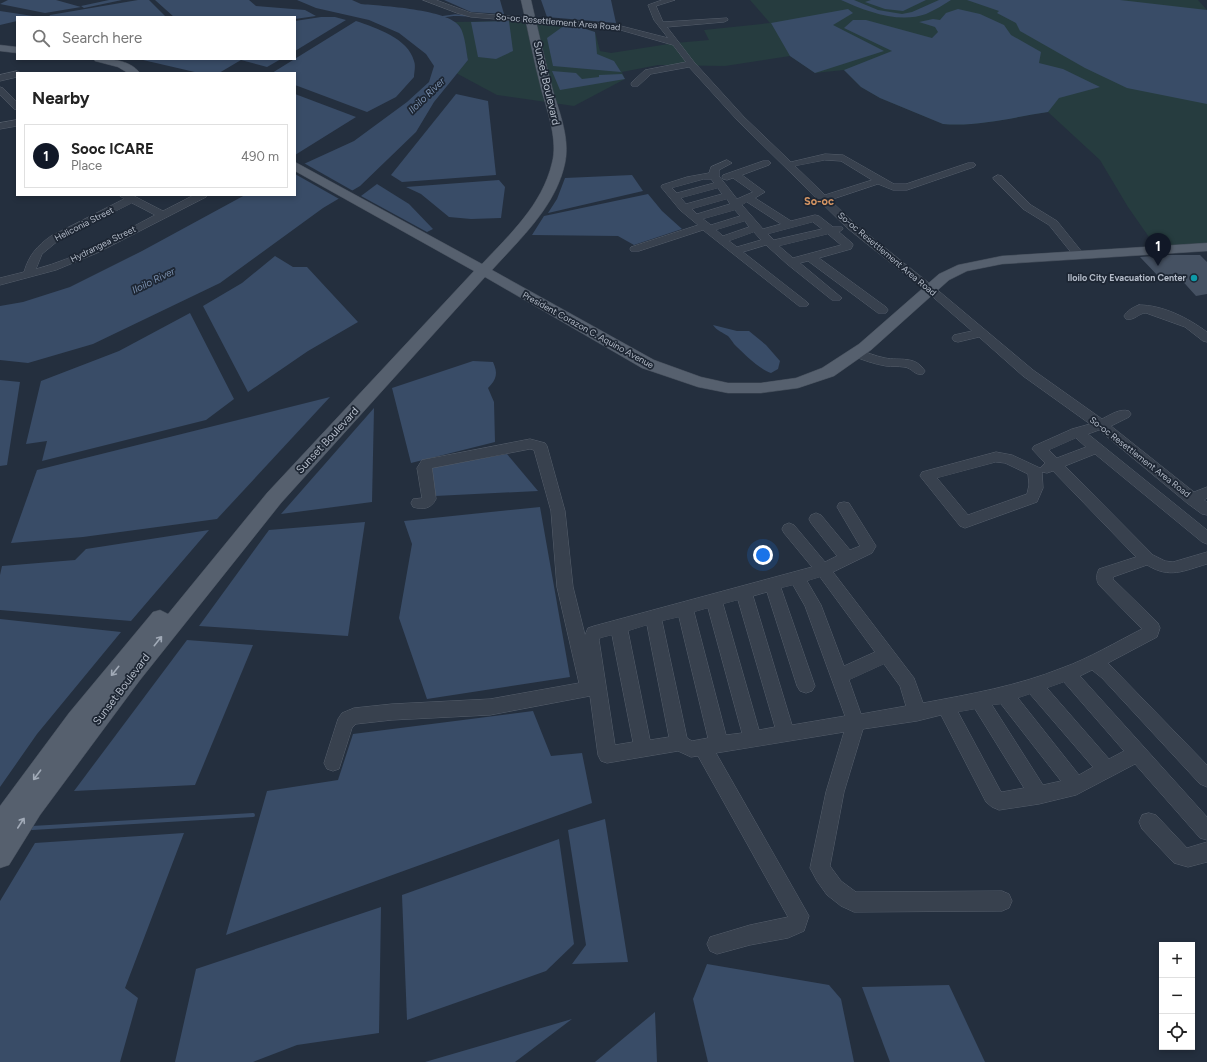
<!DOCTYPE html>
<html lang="en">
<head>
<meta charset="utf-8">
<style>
	:root { --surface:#fff; --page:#f2f2f2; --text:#222; --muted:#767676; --line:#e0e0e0; --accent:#111827 }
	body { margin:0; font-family:Figtree,sans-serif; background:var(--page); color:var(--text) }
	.controls { position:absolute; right:12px; bottom:12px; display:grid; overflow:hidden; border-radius:0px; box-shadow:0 2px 6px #0003 }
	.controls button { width:36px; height:36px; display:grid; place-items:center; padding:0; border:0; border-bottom:1px solid var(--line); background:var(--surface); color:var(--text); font:20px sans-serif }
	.you { position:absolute; left:763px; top:555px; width:14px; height:14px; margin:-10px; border:3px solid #fff; border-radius:50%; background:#1a73e8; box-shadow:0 0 0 6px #1a73e833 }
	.badge { display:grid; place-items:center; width:26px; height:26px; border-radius:50%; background:var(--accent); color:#fff; font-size:13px; font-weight:700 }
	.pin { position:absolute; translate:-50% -33px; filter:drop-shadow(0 1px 2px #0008) }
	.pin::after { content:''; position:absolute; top:21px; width:14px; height:12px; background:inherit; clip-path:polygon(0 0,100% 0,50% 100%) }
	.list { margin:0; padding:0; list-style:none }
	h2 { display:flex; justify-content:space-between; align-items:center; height:52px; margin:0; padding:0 16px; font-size:17px }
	h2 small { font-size:13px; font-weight:400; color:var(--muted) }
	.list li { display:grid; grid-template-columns:26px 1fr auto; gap:12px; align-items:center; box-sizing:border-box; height:64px; margin:0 8px 8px; padding:0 8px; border:1px solid var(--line); border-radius:0px }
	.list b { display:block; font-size:15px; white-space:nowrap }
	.list p { margin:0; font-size:13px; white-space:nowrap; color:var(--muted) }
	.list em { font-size:13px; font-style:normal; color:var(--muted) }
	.icon { flex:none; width:22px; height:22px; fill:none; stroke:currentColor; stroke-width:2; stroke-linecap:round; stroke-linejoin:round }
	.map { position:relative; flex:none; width:1207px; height:1062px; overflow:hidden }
	.search { position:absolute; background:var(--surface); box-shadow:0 2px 6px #0003; left:16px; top:16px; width:280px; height:44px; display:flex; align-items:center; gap:10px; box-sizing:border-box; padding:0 14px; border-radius:0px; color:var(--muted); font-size:15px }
	.panel { position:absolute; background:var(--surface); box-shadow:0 2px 6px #0003; left:16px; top:72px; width:280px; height:124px; border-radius:0px }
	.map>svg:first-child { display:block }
</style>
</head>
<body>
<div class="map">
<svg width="1207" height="1062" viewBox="0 0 1207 1062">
	<rect width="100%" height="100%" fill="#242f3e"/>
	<path fill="#263c3f" d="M750 0H1198L1207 10V248L1158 250 1128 207 1100 160 1048 112C1014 117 977 127 943 124L880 98 861 87 844 70 815 73 790 56 725 66 658 65 622 72 625 79 574 106 497 95 456 73 468 60 460 26 454 22 509 21 576 26 595 32 600 51 611 53 675 43 709 40 704 30 770 23Z"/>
	<g fill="#394c67">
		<polygon points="8,0 56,0 81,7 45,13 0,4"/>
		<polygon points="138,0 149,0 166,17 49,17 50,15"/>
		<polygon points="155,0 249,0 256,6 305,10 316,16 295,19 295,17 174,17"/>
		<path d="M297 0H352L361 4C381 6 449 9 460 27 465 35 466 50 468 60L434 102 416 132 360 186 323 208 220 283 93 344 28 363 0 360V306L23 302 70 287 142 251 245 195H295V168L354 141 407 102 429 82 434 66 426 54 399 33 369 20 316 8Z"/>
		<polygon points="444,0 500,0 504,14 471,12"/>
		<polygon points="541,0 611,0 616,23 547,17"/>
		<path d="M841 0H854L878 10 902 14 912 12 939 0H951C943 5 935 10 926 14 899 24 865 11 841 0Z"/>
		<polygon points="871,0 926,0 903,11 885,9 865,2"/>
		<polygon points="967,0 1120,0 1207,10 1207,104 1127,88 1085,68 1020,31 1016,23 997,13 999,11"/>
		<polygon points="848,9 853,13 833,25 884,51 815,73 790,56 771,23"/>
		<path d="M958 9 980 14 1004 25 1011 35 1041 52 1039 63 1063 69 1100 87 1059 98 1048 112C1014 117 977 127 943 124L880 98 861 87 844 70 892 51 844 28 853 20H866L932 38 938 32 935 27 919 22 933 19 940 20 946 13Z"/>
		<polygon points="0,11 33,16 17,17 17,21 0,25"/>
		<polygon points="321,17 335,17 346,20 295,51 295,21"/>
		<path d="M356 21C376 28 408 38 414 61 416 66 414 73 414 77L396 97 367 112 295 85V73H272Z"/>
		<polygon points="509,21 513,51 496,59 478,57 471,22"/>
		<polygon points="565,25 576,26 595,32 597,54 614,61 621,72 553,66 547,38"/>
		<polygon points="148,59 281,59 267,67 241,60 219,73 199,73 143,60"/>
		<polygon points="552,71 576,73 582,79 599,77 599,75 622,74 625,79 560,90"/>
		<polygon points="295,94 356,117 295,155"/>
		<polygon points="456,94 488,101 496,175 402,182 391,175"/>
		<polygon points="632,175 643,191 548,213 557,199 565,178"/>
		<polygon points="499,180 505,187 501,218 471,219 449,217 421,194 406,187"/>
		<polygon points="377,184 409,204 433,229 427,232 361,196"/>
		<polygon points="648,194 662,211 682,229 634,245 618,236 532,235 544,216"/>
		<polygon points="275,256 293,267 307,267 358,322 308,351 248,392 203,306 242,283"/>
		<polygon points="190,313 234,399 206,420 42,461 47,441 26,444 41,381 119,351"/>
		<path d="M713 325 737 331H749L766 345 780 361 778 369 771 373C760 370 742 352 734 344 732 341 730 338 728 336 722 332 717 331 713 325Z"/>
		<path d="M473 361 493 362C498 373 497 379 488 388L494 402 495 442 411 463 392 388Z"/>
		<polygon points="0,380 20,382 7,465 0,466"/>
		<polygon points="330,397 217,519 83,537 11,543 37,470"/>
		<polygon points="374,408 372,502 281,514"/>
		<polygon points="507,454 538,491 435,496 432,467"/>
		<polygon points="540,507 570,677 427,699 399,618 412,544 404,521"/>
		<polygon points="365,522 348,636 199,626 269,530"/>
		<polygon points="209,530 131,621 0,610 0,575 2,566 75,560 86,549"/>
		<polygon points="0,619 121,632 37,734 0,787"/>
		<polygon points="187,640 253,645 195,785 74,791"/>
		<polygon points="533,711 551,756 582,753 592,803 226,935 267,791 338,780 353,734"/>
		<polygon points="605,819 628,962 572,964 586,945 568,830"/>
		<polygon points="184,833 125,988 138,998 120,1062 0,1062 0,901 35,843"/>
		<polygon points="559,839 574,944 546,971 407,1020 402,895"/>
		<polygon points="381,907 379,1033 297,1045 253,1062 175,1062 196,969"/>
		<polygon points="707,964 829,985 841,999 854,1062 708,1062 693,999"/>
		<polygon points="949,985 985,1062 890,1062 862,987"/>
		<polygon points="655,1012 657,1062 595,1062"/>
		<polygon points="572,1019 515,1062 425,1062"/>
	</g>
	<polygon fill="#242f3e" points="302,162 355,192 341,200 295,174 295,166"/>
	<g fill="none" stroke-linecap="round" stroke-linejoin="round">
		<g stroke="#394c67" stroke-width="1.5">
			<polyline points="441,17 455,15 471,16"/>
			<polyline points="594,27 622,30"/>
		</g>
		<polyline stroke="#394c67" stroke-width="4" points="32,828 253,815"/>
		<polygon fill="#394c67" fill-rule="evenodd" points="109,0 122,0 84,8 81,6"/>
	</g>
	<polygon fill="#455162" points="1166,255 1200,255 1207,262 1207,294 1196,296 1178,276 1159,277 1140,257"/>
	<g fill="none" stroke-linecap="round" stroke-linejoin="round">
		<defs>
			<g id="minor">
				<path d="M423 0H436L471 13 617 25 668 38 654 20 648 5 662 0H675L656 6 663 22 727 18 728 20 724 22 667 27 694 62 744 117 791 162 825 154 843 155 894 184H906L968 163H974L976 165 974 167 907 190H893L878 184 830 200 855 224 934 287 1033 370 1102 419C1110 415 1120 408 1129 411L1131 414 1129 417 1111 426 1194 492 1207 487V498L1204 500 1207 502V515L1202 514 1187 503 1099 430 1088 434 1207 530V544L1202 542 1095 454 1065 466 1153 555 1165 561 1173 562 1207 552V564C1183 571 1170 579 1147 565L1113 577V579L1158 623 1160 628 1157 637 1108 663 1207 765V787L1200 784 1102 678 1092 670 1080 676 1207 817V840L1200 838 1135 764 1076 795 1039 804 999 810 992 807 986 802 941 715 917 721 863 729 844 792 830 866 841 881 856 892 1002 891 1009 894 1012 901 1009 908 1002 911 854 912 841 906 827 895 817 881 810 868 826 792 844 732 716 753 809 916 804 931 788 938 750 945 717 954 710 951 707 944 710 937 750 925 788 917 698 756 691 757 678 751 607 763 601 761 598 755 590 696 490 715 392 720 356 724 352 728 339 769 333 771 327 769 324 763 338 719 342 713 354 708 392 704 490 699 579 683 557 587 551 511 534 450 530 449 432 468 436 499C431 509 423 510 413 507L411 503 413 499 422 498 417 468 422 460 530 439 545 443 547 446 565 511 573 587 585 635 588 628 594 626 812 567 784 533 782 529 784 525 789 523 794 525 825 562 837 556 811 523 809 519 811 515 816 513 821 515 850 550 860 546 837 507 839 503 844 502 849 503 876 546 872 553 833 572 914 678 923 703C971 694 1017 686 1062 668 1090 658 1116 642 1142 629L1099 585C1096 580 1096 575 1099 569L1136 557 1053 471 1047 473 1042 472 1043 488 1037 502 965 528 960 526 920 476 922 472 996 452 1012 455 1040 468 1045 463 1032 449 1034 446 1072 429 1090 424 1023 376 979 337 958 342 954 341 952 338 954 335 972 331 926 291 847 228 738 121 689 67 651 74 638 86H632L631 84 632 82 645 70 686 62 673 45 617 29 471 17 457 13ZM825 160 841 161 872 180 825 195 795 166ZM1076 438 1086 447 1057 458 1049 450ZM996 462 1005 463 1028 474 1029 485 1027 494 968 515 937 478ZM820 577 875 652 844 666 821 605 807 581ZM793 585 805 606 845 716 792 725 753 596 767 592 797 686 800 691 806 693 812 691 815 686 781 588ZM738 600 775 727 759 730 723 604ZM708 608 742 733 726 735 694 612ZM679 617 708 738 692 741 687 738 662 621ZM647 625 669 737 650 740 628 631ZM612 635 633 742 615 745 599 640 600 638ZM884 664 900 686 906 706 861 714 849 680ZM1064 682 1124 751 1109 759 1047 688ZM1030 694 1093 767 1079 775 1018 698ZM1001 704 1061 781 1043 785 992 705ZM975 709 1024 788 1002 792 1000 790 958 712Z"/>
				<polygon points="17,71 21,73 17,73 17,77 0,81 0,75"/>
				<polygon points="0,87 3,88 17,102 17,110 14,109 0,95"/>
				<polygon points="17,120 17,126 0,129 0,123"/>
				<path d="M727 160 732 163 719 170V176L737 199 753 192 733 178 727 180 723 179 722 177 723 175 763 161H769L771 163 769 165 742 175 765 192 755 198 791 221 815 215 819 216 833 227H842L843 229 839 232 852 243 853 245 851 249 819 258 886 307 888 310 886 313H878L808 261 800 263 842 298 840 300H832L787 264 766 245 743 252 807 302 809 304 807 306H799L703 230 639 251H631L630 249 631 247 698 225 680 210 661 187 662 185 687 177 709 173 711 167ZM704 179H711L714 183 677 193 672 188ZM718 188 722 194 686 204 681 198ZM727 199 730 204 697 214 692 209ZM747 202 781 224 763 229 742 205ZM735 210 740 216 711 225 703 219ZM745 221 749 227 723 236 716 230ZM813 222 822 229 774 240 768 234ZM754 232 761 240 737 247 729 241ZM828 234 841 245 793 258 779 246Z"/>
				<polygon points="998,175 1002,176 1031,205 1057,221 1082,252 1084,254 1082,256 1074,256 1049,225 1023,209 994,180 993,178"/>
				<path d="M119 195H132L163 211 194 195H207L206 197 97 253 56 270 0 285V278L24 272C29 255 37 246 51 236L124 199ZM132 203 155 215C117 235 78 258 36 269L42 254 59 240Z"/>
				<path d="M1139 305C1163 305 1188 318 1207 332V342L1203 341 1185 327 1146 313C1138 313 1135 321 1126 319L1124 316C1127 311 1133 307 1139 305Z"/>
				<path d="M857 349C866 352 875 356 885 358 900 361 915 355 925 371L923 374C914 376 913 368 904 367 898 366 892 367 886 366 874 364 863 360 853 356L851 353 853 350Z"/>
				<polygon points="1149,813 1156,815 1187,848 1207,842 1207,862 1188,867 1174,863 1142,829 1139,822 1142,815"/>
			</g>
			<g id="major">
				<path d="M521 0H531C538 30 545 61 553 91 560 114 570 139 565 163 556 206 521 238 492 270L654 360 701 377 728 383H761L796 378 822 368 859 344 939 274 958 265 1002 256 1207 243V251L1002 264 967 271 949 280 871 350 834 376 798 388 761 393H728L698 387 642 368 485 277 281 503 140 680 40 815 9 865 0 868V806L69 713 153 612 160 610 168 614 267 493 474 271 295 171V162L482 264C510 234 542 205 552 163 558 141 548 113 542 92 534 62 528 30 521 0Z"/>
				<polygon points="0,45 17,47 17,53 0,51"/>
				<path d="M94 59C110 59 129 59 140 73H128L118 67 95 61Z"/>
			</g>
		</defs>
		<use href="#minor" stroke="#565f6c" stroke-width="1"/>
		<use href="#major" stroke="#414a57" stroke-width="1"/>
		<use href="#minor" fill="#38414e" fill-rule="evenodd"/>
		<use href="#major" fill="#56606e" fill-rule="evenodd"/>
	</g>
	<defs><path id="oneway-shaft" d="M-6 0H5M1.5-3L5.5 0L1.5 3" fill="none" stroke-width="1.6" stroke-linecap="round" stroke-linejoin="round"/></defs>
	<g stroke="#a1aab7">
		<use href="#oneway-shaft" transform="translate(158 641) rotate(-51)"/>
		<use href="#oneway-shaft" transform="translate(115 671) rotate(129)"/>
		<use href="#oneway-shaft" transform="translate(37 775) rotate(127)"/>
		<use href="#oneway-shaft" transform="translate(21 823) rotate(-57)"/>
	</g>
	<circle fill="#0f9aa8" stroke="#1d2633" stroke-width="1.5" cx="1194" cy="278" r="4"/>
	<g text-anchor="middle" stroke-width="3.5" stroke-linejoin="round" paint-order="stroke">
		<g font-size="9" fill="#b4bcc9" stroke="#1d2633">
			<text transform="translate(558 22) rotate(5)" y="3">So-oc Resettlement Area Road</text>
			<text transform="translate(84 224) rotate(-27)" y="3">Heliconia Street</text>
			<text transform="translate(103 244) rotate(-26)" y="3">Hydrangea Street</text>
			<text transform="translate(887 254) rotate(40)" y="3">So-oc Resettlement Area Road</text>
			<text transform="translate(588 330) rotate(29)" y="3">President Corazon C. Aquino Avenue</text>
			<text transform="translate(1140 457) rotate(38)" y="3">So-oc Resettlement Area Road</text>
		</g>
		<g font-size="9" font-weight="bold" fill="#b4bcc9" stroke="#1d2633" text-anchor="end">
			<text x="1186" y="281">Iloilo City Evacuation Center</text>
		</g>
		<g font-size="10" font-style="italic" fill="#7c92b1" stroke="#1d2633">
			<text transform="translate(426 95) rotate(-44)" y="4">Iloilo River</text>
			<text transform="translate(153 280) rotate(-26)" y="4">Iloilo River</text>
		</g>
		<g font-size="11" fill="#b4bcc9" stroke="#1d2633">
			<text transform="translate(547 83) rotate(77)" y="4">Sunset Boulevard</text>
			<text transform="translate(327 440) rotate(-47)" y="4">Sunset Boulevard</text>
			<text transform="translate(121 689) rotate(-53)" y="4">Sunset Boulevard</text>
		</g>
		<g font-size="11" font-weight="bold" fill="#d59563" stroke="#1d2633">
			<text x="819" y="205">So-oc</text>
		</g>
	</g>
</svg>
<div class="controls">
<button>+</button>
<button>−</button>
<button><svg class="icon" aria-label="locate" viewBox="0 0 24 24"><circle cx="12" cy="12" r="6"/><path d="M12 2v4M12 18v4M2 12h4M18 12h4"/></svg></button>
</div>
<div class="you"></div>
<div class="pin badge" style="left:1158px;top:266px">1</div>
<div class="search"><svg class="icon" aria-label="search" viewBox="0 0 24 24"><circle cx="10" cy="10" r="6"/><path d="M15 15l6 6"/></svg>Search here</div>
<section class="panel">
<h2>Nearby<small></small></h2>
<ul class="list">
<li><span class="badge">1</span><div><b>Sooc ICARE</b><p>Place</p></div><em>490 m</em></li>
</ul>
</section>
</div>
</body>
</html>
